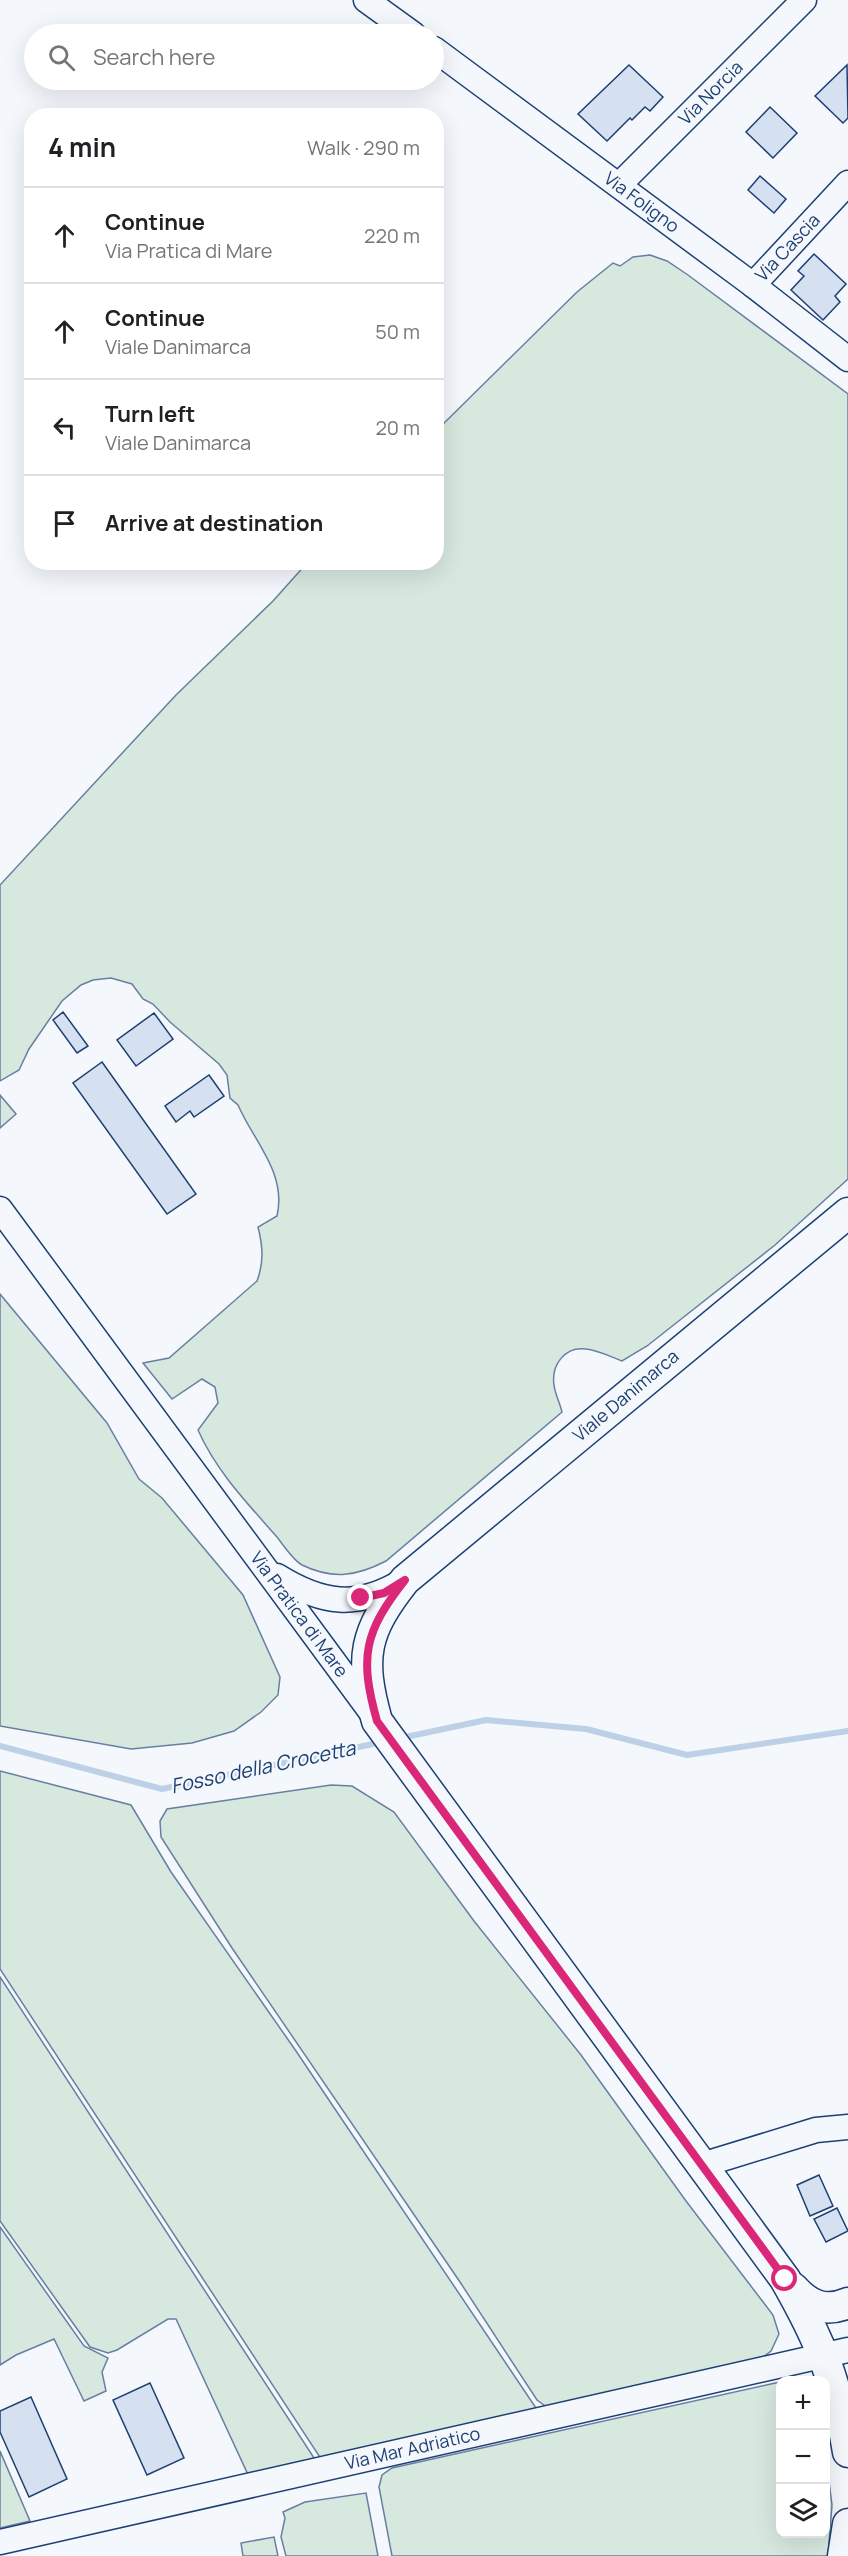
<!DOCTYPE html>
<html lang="en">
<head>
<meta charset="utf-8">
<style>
	:root { --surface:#fff; --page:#f2f2f2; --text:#202124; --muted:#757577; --line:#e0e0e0 }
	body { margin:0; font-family:Manrope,sans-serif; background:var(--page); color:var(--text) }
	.controls { position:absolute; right:18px; bottom:18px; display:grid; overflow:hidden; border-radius:12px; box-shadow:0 6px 24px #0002 }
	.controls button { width:54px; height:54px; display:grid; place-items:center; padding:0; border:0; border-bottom:2px solid var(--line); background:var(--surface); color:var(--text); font:30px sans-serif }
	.stop { position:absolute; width:18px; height:18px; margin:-14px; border:4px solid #db2777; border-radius:50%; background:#fff }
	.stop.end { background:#db2777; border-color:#fff; box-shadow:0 2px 6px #0008 }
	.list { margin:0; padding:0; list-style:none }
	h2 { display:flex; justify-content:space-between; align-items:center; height:78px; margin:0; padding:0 24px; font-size:26px }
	h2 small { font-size:20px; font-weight:400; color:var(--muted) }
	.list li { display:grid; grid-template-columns:39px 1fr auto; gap:18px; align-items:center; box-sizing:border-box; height:96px; padding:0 24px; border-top:2px solid var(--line) }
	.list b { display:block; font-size:22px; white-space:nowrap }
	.list p { margin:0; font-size:20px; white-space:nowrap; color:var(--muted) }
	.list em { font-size:20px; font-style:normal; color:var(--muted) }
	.icon { flex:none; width:33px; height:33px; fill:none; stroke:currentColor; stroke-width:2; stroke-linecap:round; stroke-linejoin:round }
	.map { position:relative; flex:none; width:848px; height:2556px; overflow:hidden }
	.search { position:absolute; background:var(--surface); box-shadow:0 6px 24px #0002; left:24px; top:24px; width:420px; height:66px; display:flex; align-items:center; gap:15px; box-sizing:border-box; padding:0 21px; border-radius:33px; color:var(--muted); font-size:22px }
	.panel { position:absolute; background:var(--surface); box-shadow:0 6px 24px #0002; left:24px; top:108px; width:420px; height:462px; border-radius:24px }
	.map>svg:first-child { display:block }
</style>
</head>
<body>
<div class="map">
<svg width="848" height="2556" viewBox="0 0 848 2556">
	<rect width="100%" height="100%" fill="#f4f7fb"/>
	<g fill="#d7e8df" stroke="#687fa3" stroke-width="1.5">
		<path d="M650 255 667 261 688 275 848 394V1179L775 1245 647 1346 622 1361C611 1357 598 1350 586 1349 565 1346 551 1365 554 1385 555 1394 560 1403 562 1412L386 1561C357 1576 333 1580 302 1565 293 1560 284 1546 277 1537 248 1504 216 1471 198 1430L218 1403 215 1387 202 1379 172 1399 143 1363 169 1358 257 1281C264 1262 263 1247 258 1227L277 1216C287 1173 254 1142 238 1105L230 1098 227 1075 219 1064 170 1022 153 1004 143 999 132 984 111 978 93 980 81 985 62 1001 29 1049 19 1070 0 1081V885L176 695 273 601 307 563 436 562 437 430 577 292 613 263 620 266 633 257Z"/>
		<polygon points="0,1095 16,1114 0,1128"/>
		<polygon points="0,1294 107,1423 139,1479 162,1498 243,1595 280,1677 278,1695 261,1712 234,1731 192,1743 131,1749 0,1726"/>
		<polygon points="0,1771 131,1805 171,1872 296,2051 538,2411 323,2462 0,1969"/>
		<polygon points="331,1785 352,1786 394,1812 474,1921 581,2055 686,2201 773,2315 779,2334 771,2351 757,2362 552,2411 537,2400 460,2282 232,1948 161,1837 160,1821 167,1809"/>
		<polygon points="0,1977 318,2464 251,2481 176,2319 168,2319 117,2350 108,2353 90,2347 0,2221"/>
		<polygon points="0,2227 84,2346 108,2358 102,2372 106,2391 84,2401 54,2339 16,2355 0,2365"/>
		<polygon points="780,2382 780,2534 826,2534 826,2458 832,2505 828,2556 392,2556 379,2487 382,2475 392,2468"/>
		<polygon points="0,2451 30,2521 0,2528"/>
		<polygon points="366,2493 378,2556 286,2556 281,2537 285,2518 283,2512 305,2502"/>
		<polygon points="274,2537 278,2556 243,2556 241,2543"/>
	</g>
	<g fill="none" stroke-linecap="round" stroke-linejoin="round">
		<g stroke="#bed0e5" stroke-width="6">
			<polyline points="401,1738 486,1720 586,1729 687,1755 848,1731"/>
			<polyline points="0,1746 162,1789 382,1742"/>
		</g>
	</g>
	<g fill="#d5e0f0" stroke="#1d3f73" stroke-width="1.5">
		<polygon points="629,65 663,97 650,111 645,107 632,120 630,118 607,141 578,114"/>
		<polygon points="847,65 848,118 843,123 815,96"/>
		<polygon points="770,107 797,133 773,158 746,132"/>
		<polygon points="760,176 786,199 774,213 748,190"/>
		<polygon points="814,254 846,284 835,296 840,302 823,320 791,290 804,276 798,271"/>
		<polygon points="63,1012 88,1046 77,1053 53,1020"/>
		<polygon points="154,1013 173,1039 136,1066 117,1040"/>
		<polygon points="102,1062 196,1194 167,1214 73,1083"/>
		<polygon points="209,1075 224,1096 194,1117 190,1111 176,1122 165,1106"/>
		<polygon points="819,2175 833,2206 810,2216 797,2185"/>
		<polygon points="837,2208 848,2231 826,2242 814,2219"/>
		<polygon points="150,2383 184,2458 147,2475 113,2400"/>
		<polygon points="31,2397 67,2479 29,2497 0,2432 0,2411"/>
	</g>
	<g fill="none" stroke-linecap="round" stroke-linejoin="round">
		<defs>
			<g id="minor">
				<polyline points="366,0 413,34"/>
				<path id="s1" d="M434 49 753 285 848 359"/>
				<path id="s2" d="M619 185 804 0"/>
				<path id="s3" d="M753 285 848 183"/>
				<path id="s4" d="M0 1209 374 1716"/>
				<path d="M277 1576C322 1604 357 1609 403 1581"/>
				<polyline points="702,2165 816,2130 848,2127"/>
				<path id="s5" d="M0 2542 848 2350"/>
			</g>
			<g id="major">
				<path d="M848 1213 405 1580C364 1632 359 1657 377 1721L785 2279C820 2340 837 2381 848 2452"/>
				<path d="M793 2288C808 2305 825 2313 848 2303"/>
				<polyline points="843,2556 848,2524"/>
			</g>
		</defs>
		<use href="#minor" stroke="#1d3f73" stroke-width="27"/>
		<use href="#major" stroke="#1d3f73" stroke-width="33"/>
		<use href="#minor" stroke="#f4f7fb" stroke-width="24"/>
		<use href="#major" stroke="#f4f7fb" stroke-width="30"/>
	</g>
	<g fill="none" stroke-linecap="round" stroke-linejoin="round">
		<path stroke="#db2777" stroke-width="8" d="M361 1598 384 1593 405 1580C364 1632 359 1657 377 1721L785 2279"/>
	</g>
	<g text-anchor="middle" stroke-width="4.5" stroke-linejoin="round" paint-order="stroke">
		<g font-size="18" fill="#1d3f73" stroke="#f4f7fb">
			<text dy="6" stroke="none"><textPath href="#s2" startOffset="130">Via Norcia</textPath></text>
			<text dy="6" stroke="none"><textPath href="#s1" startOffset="258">Via Foligno</textPath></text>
			<text dy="6" stroke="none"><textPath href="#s3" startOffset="51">Via Cascia</textPath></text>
			<text transform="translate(626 1396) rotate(-40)" y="6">Viale Danimarca</text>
			<text dy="6" stroke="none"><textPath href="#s4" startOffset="504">Via Pratica di Mare</textPath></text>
			<text dy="6" stroke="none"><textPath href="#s5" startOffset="423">Via Mar Adriatico</textPath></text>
		</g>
		<g font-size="20" font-style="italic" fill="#1d3f73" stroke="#f4f7fb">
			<text transform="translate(263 1767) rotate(-12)" y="7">Fosso della Crocetta</text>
		</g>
	</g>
</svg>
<div class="controls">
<button>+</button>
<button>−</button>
<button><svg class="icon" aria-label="layers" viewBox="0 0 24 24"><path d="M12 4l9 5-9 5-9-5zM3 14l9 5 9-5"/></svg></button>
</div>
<div class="stop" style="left:785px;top:2279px"></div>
<div class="stop end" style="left:361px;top:1598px"></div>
<div class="search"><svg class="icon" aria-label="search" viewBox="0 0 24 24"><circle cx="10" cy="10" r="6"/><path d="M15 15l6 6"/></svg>Search here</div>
<section class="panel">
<h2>4 min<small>Walk · 290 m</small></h2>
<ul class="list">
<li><svg class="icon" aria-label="ahead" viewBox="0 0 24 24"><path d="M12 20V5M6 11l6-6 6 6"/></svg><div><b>Continue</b><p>Via Pratica di Mare</p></div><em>220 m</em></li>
<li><svg class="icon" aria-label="ahead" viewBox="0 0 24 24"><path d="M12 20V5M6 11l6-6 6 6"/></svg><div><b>Continue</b><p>Viale Danimarca</p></div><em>50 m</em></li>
<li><svg class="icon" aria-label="left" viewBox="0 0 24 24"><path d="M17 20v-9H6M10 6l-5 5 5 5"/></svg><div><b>Turn left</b><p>Viale Danimarca</p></div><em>20 m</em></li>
<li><svg class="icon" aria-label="arrive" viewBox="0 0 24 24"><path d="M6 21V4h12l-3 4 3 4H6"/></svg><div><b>Arrive at destination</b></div></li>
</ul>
</section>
</div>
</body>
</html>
